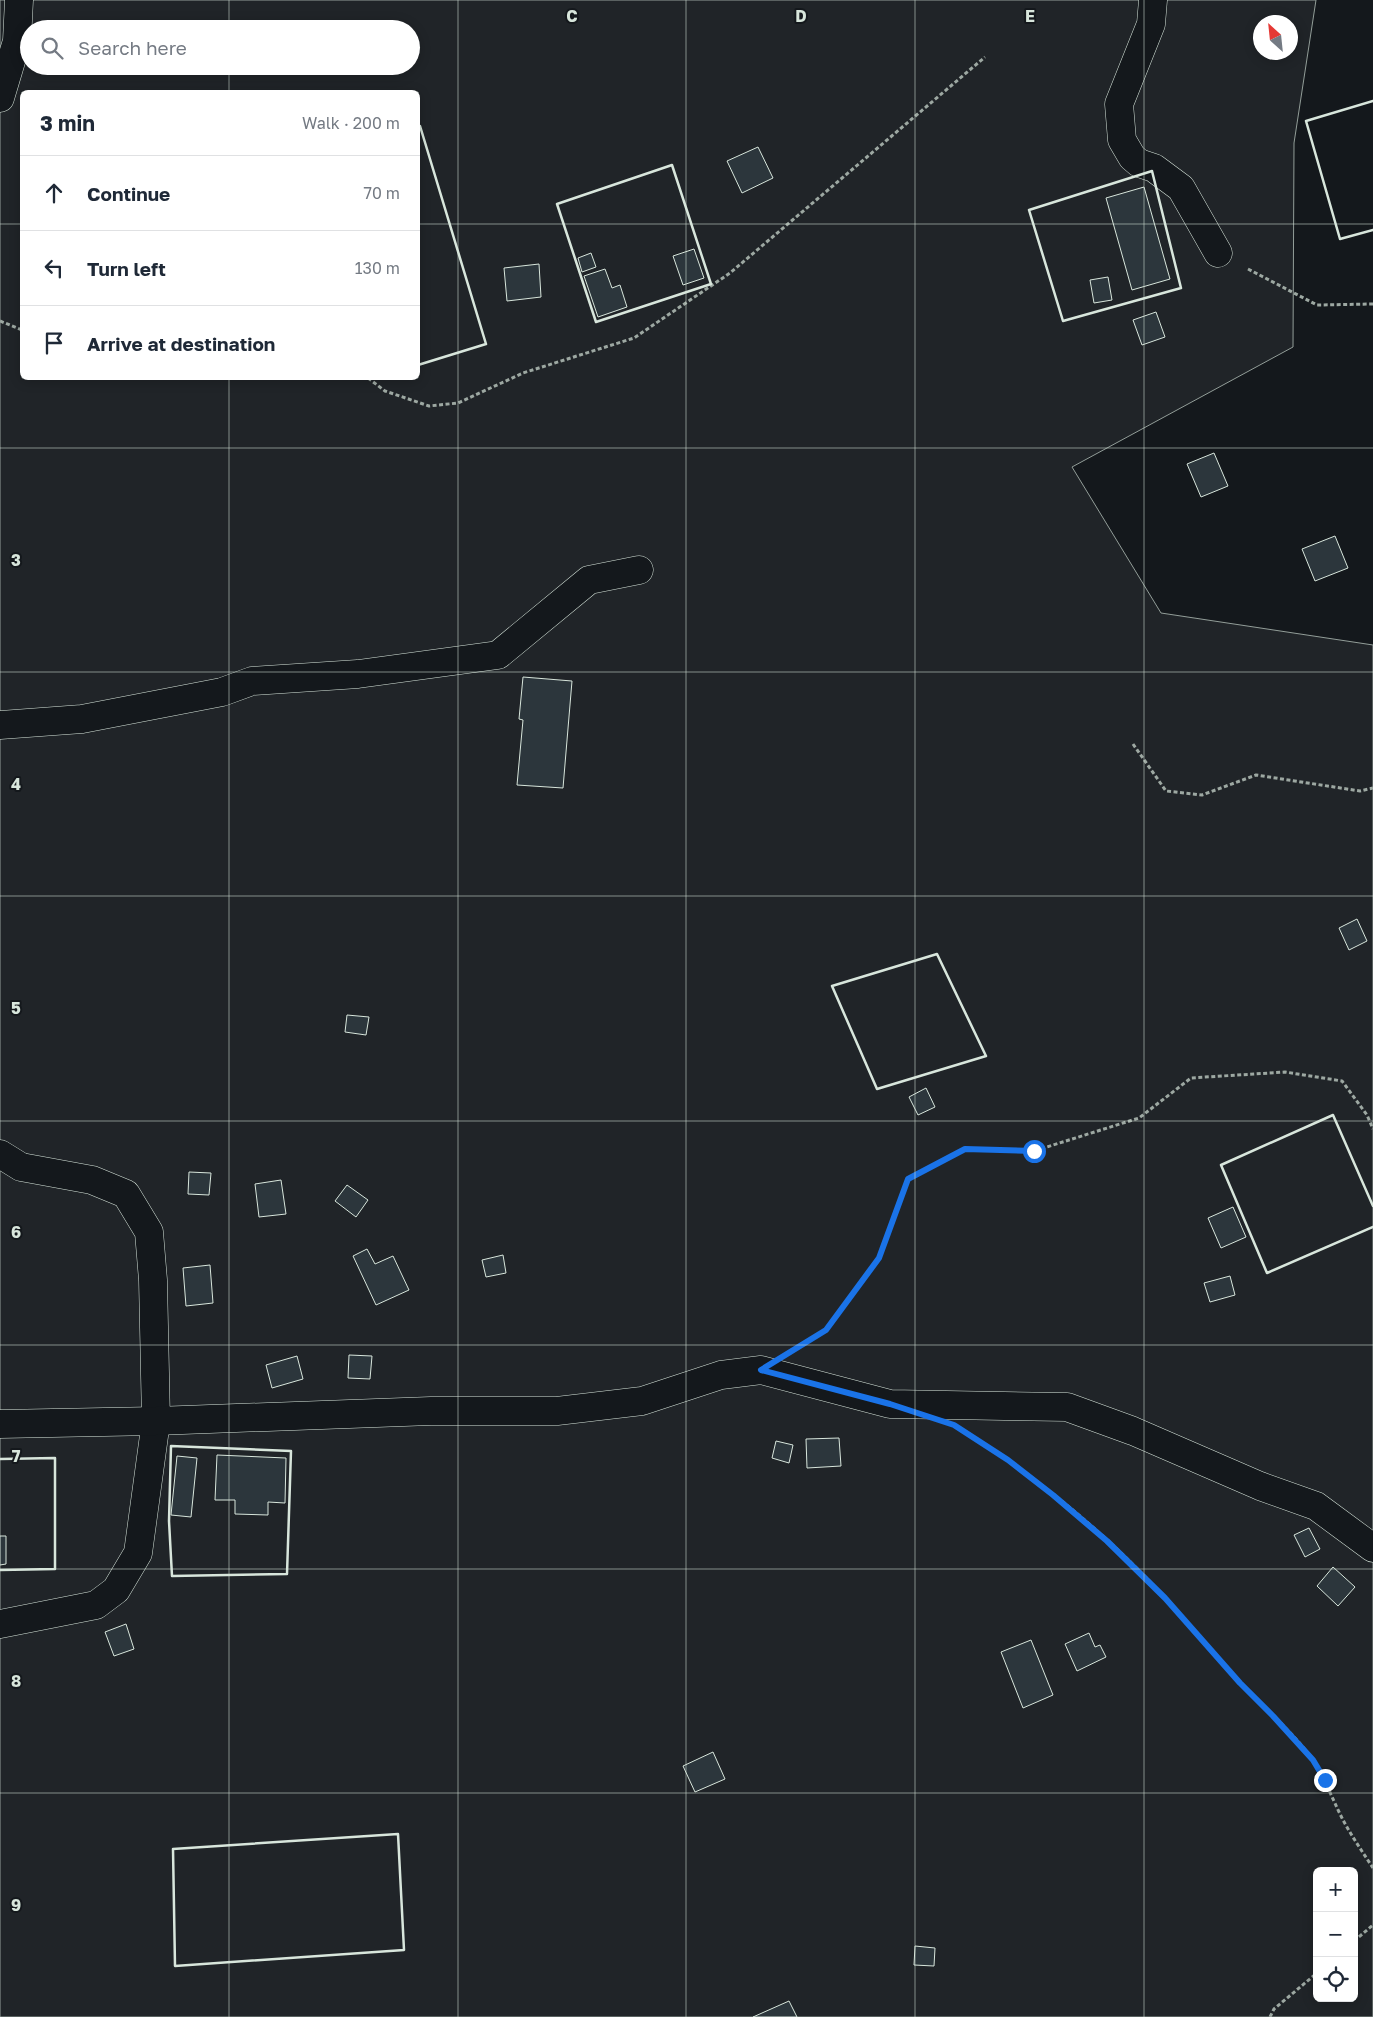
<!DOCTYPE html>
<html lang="en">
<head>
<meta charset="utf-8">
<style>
	:root { --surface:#fff; --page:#f2f2f3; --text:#1f2937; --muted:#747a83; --line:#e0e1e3 }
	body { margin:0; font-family:"Golos Text",sans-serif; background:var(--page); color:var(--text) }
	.controls { position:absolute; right:15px; bottom:15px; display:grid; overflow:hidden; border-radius:8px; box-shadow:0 2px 12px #0003 }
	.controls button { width:45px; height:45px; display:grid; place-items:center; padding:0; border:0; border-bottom:1px solid var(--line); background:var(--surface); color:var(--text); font:25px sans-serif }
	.compass { position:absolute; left:1253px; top:15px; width:45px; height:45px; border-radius:50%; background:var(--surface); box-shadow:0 2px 12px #0003; rotate:333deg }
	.stop { position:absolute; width:15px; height:15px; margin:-11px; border:4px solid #1a73e8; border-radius:50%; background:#fff }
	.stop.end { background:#1a73e8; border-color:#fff; box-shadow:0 1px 5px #0008 }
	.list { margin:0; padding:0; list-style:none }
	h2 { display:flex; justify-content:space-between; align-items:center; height:65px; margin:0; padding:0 20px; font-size:21px }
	h2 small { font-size:16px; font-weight:400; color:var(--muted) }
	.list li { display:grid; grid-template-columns:32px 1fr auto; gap:15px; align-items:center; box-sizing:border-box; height:75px; padding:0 20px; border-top:1px solid var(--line) }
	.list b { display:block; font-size:19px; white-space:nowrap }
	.list em { font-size:16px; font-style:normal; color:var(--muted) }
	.icon { flex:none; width:28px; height:28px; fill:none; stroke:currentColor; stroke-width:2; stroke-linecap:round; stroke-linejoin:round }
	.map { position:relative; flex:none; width:1373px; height:2017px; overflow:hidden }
	.search { position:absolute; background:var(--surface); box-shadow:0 2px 12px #0003; left:20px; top:20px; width:400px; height:55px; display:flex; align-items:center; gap:12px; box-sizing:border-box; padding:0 18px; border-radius:28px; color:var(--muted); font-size:19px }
	.panel { position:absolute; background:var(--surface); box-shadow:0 2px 12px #0003; left:20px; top:90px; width:400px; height:290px; border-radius:8px }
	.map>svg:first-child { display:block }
</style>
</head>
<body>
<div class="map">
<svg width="1373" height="2017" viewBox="0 0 1373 2017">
	<rect width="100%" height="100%" fill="#14181c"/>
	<path fill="#202428" stroke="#939e99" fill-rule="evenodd" d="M0 0H1316L1294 143 1293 347 1072 467 1161 613 1373 645V2017H0ZM1260 22H1290V52H1260ZM29 29H411V66H29ZM22 92H418V378H22ZM1317 1871H1354V1998H1317Z"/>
	<g fill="#2c363c" stroke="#d8e6dc">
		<polygon points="758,147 773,178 742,193 727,161"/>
		<polygon points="1144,187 1170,279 1132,290 1106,198"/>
		<polygon points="694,249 704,278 683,285 673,256"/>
		<polygon points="591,253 596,267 582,272 578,258"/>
		<polygon points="539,264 541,297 507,301 504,268"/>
		<polygon points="605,269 612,288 620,285 627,307 598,317 584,276"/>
		<polygon points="1108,277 1112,300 1094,303 1090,280"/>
		<polygon points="1156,312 1165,337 1142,345 1133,320"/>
		<polygon points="1214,453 1228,486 1201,497 1187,464"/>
		<polygon points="1335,536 1348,568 1315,581 1302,549"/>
		<polygon points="523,677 572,681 563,788 517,785 523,720 519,719"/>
		<polygon points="1357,919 1367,941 1349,950 1339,928"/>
		<polygon points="347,1015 369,1017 366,1035 345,1032"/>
		<polygon points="926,1088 935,1107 918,1115 909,1097"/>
		<polygon points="189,1172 211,1173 209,1195 188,1194"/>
		<polygon points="281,1180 286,1214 259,1217 255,1184"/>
		<polygon points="347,1185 368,1200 356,1217 335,1201"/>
		<polygon points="1233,1207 1246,1237 1221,1248 1208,1218"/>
		<polygon points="367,1249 375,1264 393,1256 409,1290 376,1305 353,1256"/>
		<polygon points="503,1255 506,1273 486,1277 482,1260"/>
		<polygon points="210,1265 213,1303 186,1306 183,1268"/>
		<polygon points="1230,1276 1235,1295 1210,1302 1204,1283"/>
		<polygon points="349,1355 372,1356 370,1379 348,1378"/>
		<polygon points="297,1356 303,1379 272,1388 266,1365"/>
		<polygon points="839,1438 841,1466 807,1468 806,1439"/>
		<polygon points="776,1441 793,1445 789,1463 772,1458"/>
		<polygon points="217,1455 286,1458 285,1503 268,1502 268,1515 235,1514 235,1500 215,1500"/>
		<polygon points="177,1456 197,1458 191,1517 171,1515"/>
		<polygon points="1309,1528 1320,1549 1305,1557 1294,1535"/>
		<polygon points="0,1536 6,1536 6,1564 0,1565"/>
		<polygon points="1333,1567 1355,1587 1338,1606 1317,1586"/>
		<polygon points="126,1624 134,1649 114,1656 105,1632"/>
		<polygon points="1089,1633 1095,1647 1100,1645 1106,1657 1077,1671 1065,1644"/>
		<polygon points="1031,1640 1053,1695 1023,1708 1001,1652"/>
		<polygon points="713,1752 725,1779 695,1792 683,1766"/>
		<polygon points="915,1946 935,1948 934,1966 914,1965"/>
		<polygon points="789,2001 797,2017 753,2017"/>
	</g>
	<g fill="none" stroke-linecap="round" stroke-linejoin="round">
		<defs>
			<g id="minor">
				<polyline points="1153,0 1151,24 1119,104 1122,140 1132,157 1139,163 1154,168 1181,188 1218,253"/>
				<polyline points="0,98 17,41 19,0"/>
				<polyline points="0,725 82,719 222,692 252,681 358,674 498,655 589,580 639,570"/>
				<polyline points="0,1154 21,1167 92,1180 126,1194 149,1232 153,1280 156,1421 138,1553 116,1590 96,1605 0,1624"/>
				<polyline points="0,1424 156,1421 431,1411 557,1411 642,1401 721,1375 761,1370 890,1404 1067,1407 1133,1431 1260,1486 1316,1506 1373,1548"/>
			</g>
		</defs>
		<use href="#minor" stroke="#d8e6dc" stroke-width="29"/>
		<g stroke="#9da8a2" stroke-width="3" stroke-dasharray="4 2.5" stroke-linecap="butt">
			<polyline points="1248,269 1317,305 1373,304"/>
			<polyline points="0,321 22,330"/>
			<polyline points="368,378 385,391 429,406 458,403 523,373 634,338 730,273 985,57"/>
			<polyline points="1133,744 1166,791 1202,795 1256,775 1360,791 1373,788"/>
			<polyline points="800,1345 826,1330 879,1258 908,1179 965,1149 1034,1151 1139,1118 1191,1078 1285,1072 1342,1081 1367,1115 1373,1129"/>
			<path d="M978 1440C1044 1483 1113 1540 1166 1599 1191 1626 1214 1654 1239 1681 1263 1708 1294 1732 1314 1762 1325 1779 1332 1798 1341 1816 1350 1834 1362 1851 1373 1868"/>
			<polyline points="1354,1941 1373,1925"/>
			<polyline points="1270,2017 1274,2009 1317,1973"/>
		</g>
		<use href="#minor" stroke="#14181c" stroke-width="28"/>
		<g stroke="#d8e6dc" stroke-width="2.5">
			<polyline points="1373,101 1306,121 1340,239 1373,230"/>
			<polyline points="418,127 420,126 486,344 418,365"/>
			<polygon points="672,165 711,284 596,322 557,204"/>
			<polygon points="1152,171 1181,288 1063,321 1029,210"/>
			<polygon points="937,954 986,1056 877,1089 832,986"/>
			<polyline points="1373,1206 1333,1115 1221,1165 1267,1273 1373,1227"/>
			<polygon points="171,1446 291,1451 287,1574 172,1576 169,1521"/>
			<polyline points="0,1459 55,1458 55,1569 0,1570"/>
			<polygon points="398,1834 404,1950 175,1966 173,1849"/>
		</g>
	</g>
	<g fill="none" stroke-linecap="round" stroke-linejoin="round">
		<polyline stroke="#1a73e8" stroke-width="6" points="1034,1151 965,1149 908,1179 879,1258 826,1330 761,1370 890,1404 954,1425 1008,1460 1053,1495 1107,1541 1165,1598 1240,1683 1273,1716 1313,1760 1325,1780"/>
	</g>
	<path fill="none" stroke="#d8e6dc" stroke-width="1" stroke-opacity="0.55" d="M229 0V29M458 0V2017M686 0V2017M915 0V2017M1144 0V2017M229 66V92M0 224H22M418 224H1373M229 378V2017M0 448H1373M0 672H1373M0 896H1373M0 1121H1373M0 1345H1373M0 1569H1373M0 1793H1373"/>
	<g font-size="16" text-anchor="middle" font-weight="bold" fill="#d8e6dc" stroke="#14181c" stroke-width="4" stroke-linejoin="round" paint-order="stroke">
		<text x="572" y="22">C</text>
		<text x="801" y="22">D</text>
		<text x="1030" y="22">E</text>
		<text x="16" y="566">3</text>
		<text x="16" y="790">4</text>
		<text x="16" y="1014">5</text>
		<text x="16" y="1238">6</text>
		<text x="16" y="1462">7</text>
		<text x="16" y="1687">8</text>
		<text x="16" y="1911">9</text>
	</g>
</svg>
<div class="controls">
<button>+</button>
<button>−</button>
<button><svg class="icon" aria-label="locate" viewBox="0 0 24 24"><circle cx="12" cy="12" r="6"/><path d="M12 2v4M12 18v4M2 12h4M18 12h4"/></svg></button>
</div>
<svg class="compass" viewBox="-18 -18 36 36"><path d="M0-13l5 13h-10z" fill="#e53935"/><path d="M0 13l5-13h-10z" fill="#747a83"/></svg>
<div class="stop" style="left:1034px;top:1151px"></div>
<div class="stop end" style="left:1325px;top:1780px"></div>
<div class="search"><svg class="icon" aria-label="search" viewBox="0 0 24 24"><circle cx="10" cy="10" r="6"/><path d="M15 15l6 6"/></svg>Search here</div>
<section class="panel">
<h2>3 min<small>Walk · 200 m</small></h2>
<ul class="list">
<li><svg class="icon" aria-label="ahead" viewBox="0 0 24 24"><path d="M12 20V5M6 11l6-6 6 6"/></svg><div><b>Continue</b></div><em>70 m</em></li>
<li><svg class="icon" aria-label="left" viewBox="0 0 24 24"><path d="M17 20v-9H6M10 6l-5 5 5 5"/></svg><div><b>Turn left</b></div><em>130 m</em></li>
<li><svg class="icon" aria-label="arrive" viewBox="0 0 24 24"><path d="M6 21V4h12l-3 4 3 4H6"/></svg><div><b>Arrive at destination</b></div></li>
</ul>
</section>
</div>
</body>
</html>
